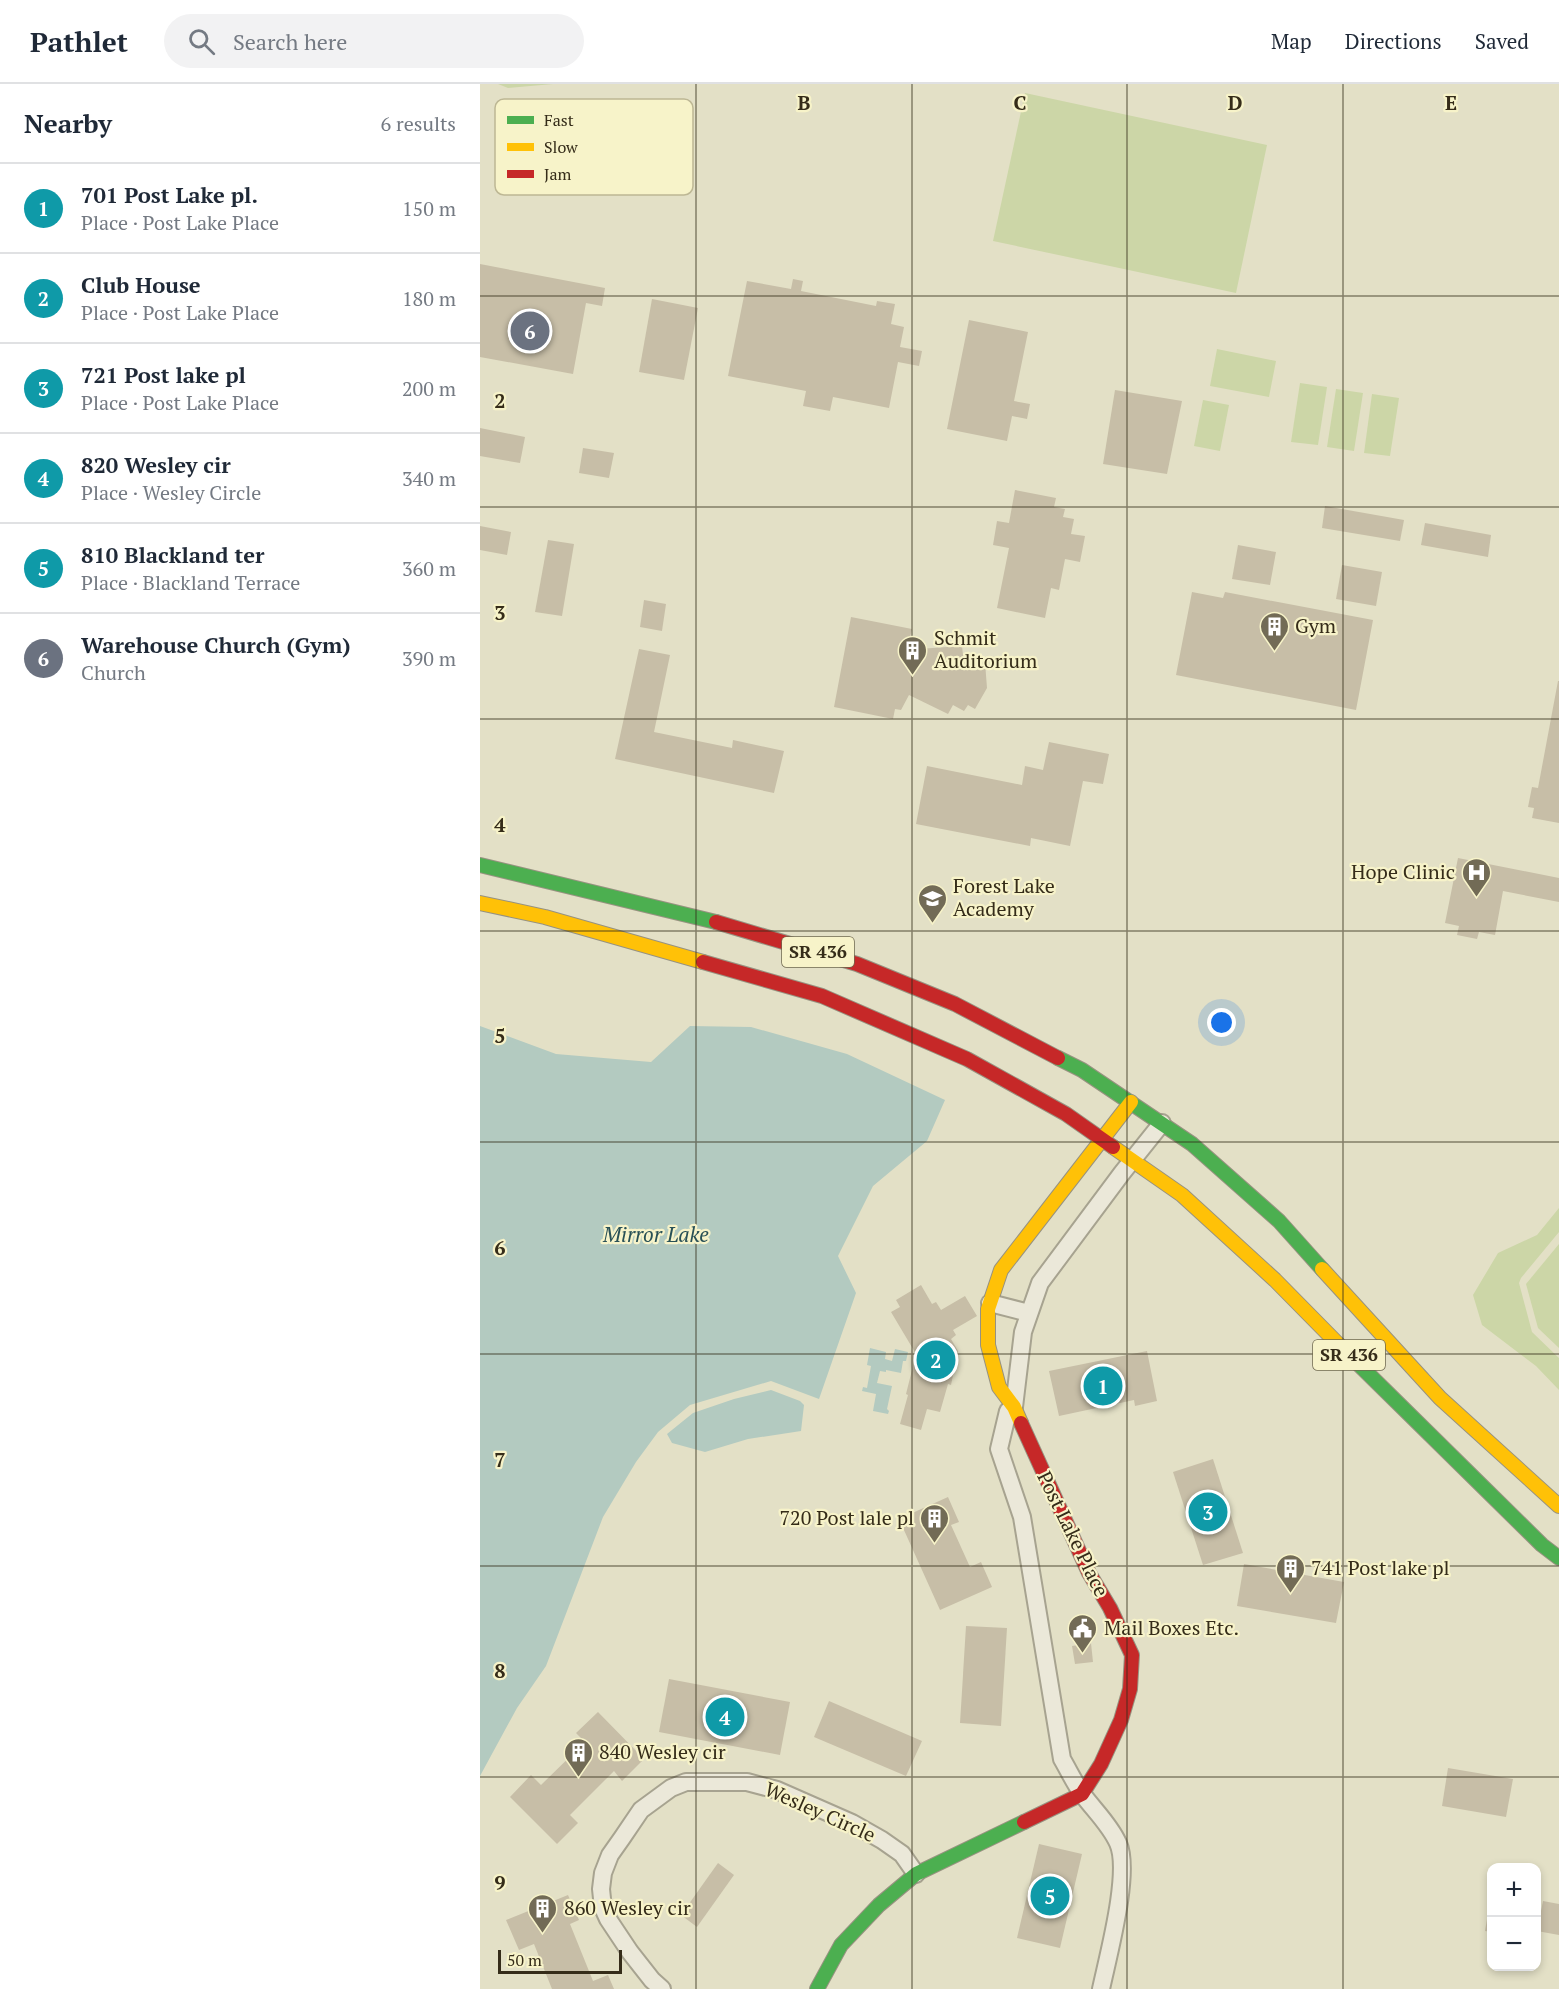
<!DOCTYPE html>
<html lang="en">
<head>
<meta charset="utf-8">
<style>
	:root { --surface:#fff; --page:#f2f2f3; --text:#1f2937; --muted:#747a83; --line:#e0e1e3; --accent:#726b56 }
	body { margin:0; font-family:"PT Serif",serif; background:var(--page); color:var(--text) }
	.controls { position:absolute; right:18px; bottom:18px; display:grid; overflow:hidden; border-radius:12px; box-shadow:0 3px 9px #0003 }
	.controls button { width:54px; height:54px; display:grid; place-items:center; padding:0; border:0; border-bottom:2px solid var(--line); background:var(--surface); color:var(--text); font:30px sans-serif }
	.scale { position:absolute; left:18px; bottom:15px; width:124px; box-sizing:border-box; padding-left:6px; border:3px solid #352c19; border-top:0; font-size:16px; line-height:21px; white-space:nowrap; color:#352c19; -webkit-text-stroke:4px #f7f3c9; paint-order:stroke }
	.you { position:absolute; left:742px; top:939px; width:21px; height:21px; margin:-15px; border:4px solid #fff; border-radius:50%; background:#1a73e8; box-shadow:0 0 0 9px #1a73e833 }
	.badge { display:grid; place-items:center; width:39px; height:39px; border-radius:50%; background:var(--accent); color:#fff; font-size:20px; font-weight:700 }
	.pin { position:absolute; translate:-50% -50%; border:3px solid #fff; box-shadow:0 2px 6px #0006 }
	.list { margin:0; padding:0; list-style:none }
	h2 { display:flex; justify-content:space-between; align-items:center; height:78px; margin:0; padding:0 24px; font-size:26px }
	h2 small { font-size:20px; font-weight:400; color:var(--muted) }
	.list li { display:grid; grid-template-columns:39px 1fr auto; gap:18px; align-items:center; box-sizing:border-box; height:90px; padding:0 24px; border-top:2px solid var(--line) }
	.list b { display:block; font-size:22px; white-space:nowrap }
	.list p { margin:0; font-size:20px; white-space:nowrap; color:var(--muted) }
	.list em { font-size:20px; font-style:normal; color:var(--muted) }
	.icon { flex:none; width:33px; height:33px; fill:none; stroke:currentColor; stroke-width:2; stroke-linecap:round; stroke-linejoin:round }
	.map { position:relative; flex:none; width:1079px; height:1905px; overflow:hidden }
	header { display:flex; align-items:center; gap:36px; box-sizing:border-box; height:84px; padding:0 30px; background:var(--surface); border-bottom:2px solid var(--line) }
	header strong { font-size:28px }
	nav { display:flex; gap:33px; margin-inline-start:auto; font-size:21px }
	.search { width:420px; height:54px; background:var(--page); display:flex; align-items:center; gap:15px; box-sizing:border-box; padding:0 21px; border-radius:33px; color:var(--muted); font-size:22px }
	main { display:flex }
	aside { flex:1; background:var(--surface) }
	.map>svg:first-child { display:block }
</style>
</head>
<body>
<header>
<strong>Pathlet</strong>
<div class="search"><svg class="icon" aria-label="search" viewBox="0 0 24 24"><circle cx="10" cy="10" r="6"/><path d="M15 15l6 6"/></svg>Search here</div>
<nav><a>Map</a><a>Directions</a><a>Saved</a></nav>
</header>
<main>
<aside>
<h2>Nearby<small>6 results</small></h2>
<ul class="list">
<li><span class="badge" style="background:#0f9aa8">1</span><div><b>701 Post Lake pl.</b><p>Place · Post Lake Place</p></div><em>150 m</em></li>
<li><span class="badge" style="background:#0f9aa8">2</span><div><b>Club House</b><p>Place · Post Lake Place</p></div><em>180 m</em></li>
<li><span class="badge" style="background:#0f9aa8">3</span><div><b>721 Post lake pl</b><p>Place · Post Lake Place</p></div><em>200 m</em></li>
<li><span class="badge" style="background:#0f9aa8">4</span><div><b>820 Wesley cir</b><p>Place · Wesley Circle</p></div><em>340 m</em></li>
<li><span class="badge" style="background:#0f9aa8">5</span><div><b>810 Blackland ter</b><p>Place · Blackland Terrace</p></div><em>360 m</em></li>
<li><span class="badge" style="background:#6b7280">6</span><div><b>Warehouse Church (Gym)</b><p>Church</p></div><em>390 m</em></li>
</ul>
</aside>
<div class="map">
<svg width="1079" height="1905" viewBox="0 0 1079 1905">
	<rect width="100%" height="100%" fill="#e3e0c6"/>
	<g fill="#ccd6a7">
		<polygon points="18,0 73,0 28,4"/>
		<polygon points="545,9 787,61 756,209 513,157"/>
		<polygon points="737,265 796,277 789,313 730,302"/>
		<polygon points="820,299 847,303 838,361 811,358"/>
		<polygon points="856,305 883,309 874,367 847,363"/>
		<polygon points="892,310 919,314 910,372 884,369"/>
		<polygon points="723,316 749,321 740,367 714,362"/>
		<polygon points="1079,1124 1079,1148 1041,1194 1039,1199 1052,1248 1079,1274 1079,1306 1056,1282 1002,1241 993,1211 1018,1169 1057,1151"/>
		<polygon points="1079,1160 1079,1264 1058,1244 1046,1200"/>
	</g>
	<g fill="#b3cac0">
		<polygon points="0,942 76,970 171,978 210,942 271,943 367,970 465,1016 447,1057 393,1102 358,1172 376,1209 339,1315 291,1297 210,1321 178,1348 156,1378 123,1433 66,1582 37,1624 0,1692"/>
		<polygon points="390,1264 406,1268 405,1275 412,1277 415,1265 428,1268 426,1277 423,1277 421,1289 406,1286 406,1288 400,1287 397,1299 412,1302 407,1325 409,1327 408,1330 393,1327 396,1310 382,1307 383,1303 387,1304 391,1282 387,1281"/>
		<polygon points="291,1306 320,1317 324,1321 321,1347 268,1355 225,1368 192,1359 187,1350 213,1329 254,1315"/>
	</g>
	<g fill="#c7bea7">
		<polygon points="0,180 125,204 122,222 106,219 93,290 0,273"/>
		<polygon points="313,195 323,197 321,207 396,222 397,217 415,220 411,240 424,243 420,263 442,267 439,282 418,278 409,324 353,313 350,327 323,322 326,307 248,292 267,197 311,205"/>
		<polygon points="172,215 218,224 204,296 159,288"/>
		<polygon points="489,236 548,248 534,317 550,320 547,335 532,332 527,357 467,345"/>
		<polygon points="635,306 702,317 687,390 623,380"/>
		<polygon points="0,344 45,353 40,379 0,372"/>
		<polygon points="103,364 134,369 129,394 99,389"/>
		<polygon points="535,406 576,414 574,423 585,425 583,433 594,435 591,450 605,452 600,478 585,475 579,506 571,504 565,534 517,524 529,464 513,461 517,437 529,439"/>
		<polygon points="845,422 924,436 920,457 842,444"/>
		<polygon points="945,439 1011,451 1008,473 941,461"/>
		<polygon points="0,442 31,448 27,471 0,466"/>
		<polygon points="68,456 94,460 82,532 55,528"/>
		<polygon points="758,461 796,468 790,501 752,495"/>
		<polygon points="862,481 902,488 896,522 856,515"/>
		<polygon points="712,508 743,514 745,508 893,536 876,626 696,591"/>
		<polygon points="164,516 186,520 182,547 160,543"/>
		<polygon points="371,533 432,545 430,554 438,555 438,565 482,562 483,571 496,570 496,579 505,578 507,604 495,625 488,621 484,627 473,621 468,630 429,611 421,626 415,625 413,635 354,623"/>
		<polygon points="159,565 190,571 174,648 252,664 253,656 304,667 294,709 135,675"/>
		<polygon points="1078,597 1079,597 1079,739 1052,734 1054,724 1048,723 1052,703 1058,704"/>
		<polygon points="569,658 629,670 623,700 603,697 590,762 551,754 550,762 436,740 447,682 542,701 545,682 563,686"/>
		<polygon points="978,774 1079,794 1079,818 1023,807 1015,851 999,848 997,855 977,851 979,842 965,839"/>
		<polygon points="441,1201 452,1220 456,1218 461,1226 485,1212 497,1232 473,1246 476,1251 471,1255 478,1267 471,1301 468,1300 460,1328 447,1325 441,1346 420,1340 428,1311 426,1310 436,1270 411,1228 420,1223 416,1216"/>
		<polygon points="667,1267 677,1317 655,1322 654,1316 579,1332 569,1287"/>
		<polygon points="733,1375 763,1469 723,1481 693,1388"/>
		<polygon points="468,1413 479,1438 471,1441 490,1483 501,1478 512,1503 460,1526 419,1435"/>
		<polygon points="764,1480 864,1498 856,1539 757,1522"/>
		<polygon points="486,1542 527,1544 521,1642 480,1639"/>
		<polygon points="611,1559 613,1578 595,1580 592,1562"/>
		<polygon points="189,1595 310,1618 300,1671 179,1648"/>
		<polygon points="349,1617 442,1657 426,1692 334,1653"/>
		<polygon points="118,1628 164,1675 142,1697 134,1687 90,1731 98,1739 77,1760 30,1713 51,1691 61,1701 105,1658 96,1649"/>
		<polygon points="968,1684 1033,1695 1026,1733 962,1722"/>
		<polygon points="559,1760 602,1770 580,1864 537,1854"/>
		<polygon points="238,1779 254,1791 217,1843 201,1831"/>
		<polygon points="88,1811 99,1836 90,1840 113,1897 128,1891 134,1905 72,1905 54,1860 39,1866 26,1836"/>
		<polygon points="1010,1817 1011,1817 1011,1848 1005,1847"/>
		<polygon points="1063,1817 1079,1820 1079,1851 1057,1847"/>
	</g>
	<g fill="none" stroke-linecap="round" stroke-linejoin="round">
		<defs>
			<g id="street">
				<polyline points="510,1219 549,1229"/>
				<polyline points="534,1323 543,1248 560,1199 642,1089 682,1039"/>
				<path d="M528 1327 519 1365 542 1433 582 1675C589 1687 595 1700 603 1711 615 1727 630 1741 638 1759 651 1788 628 1872 621 1905"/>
				<polyline points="182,1905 172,1896 150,1868 128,1835 123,1824 121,1805 123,1789 130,1771 142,1754 161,1726 191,1704 206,1698 267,1698 297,1706 372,1739 402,1756 422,1770 436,1790"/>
			</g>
			<g id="fast">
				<polyline points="0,781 236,838"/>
				<polyline points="578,974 602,986 712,1060 799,1137 842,1185"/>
				<polyline points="859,1261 1062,1461 1079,1474"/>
				<polyline points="337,1905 361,1861 399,1821 436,1790 544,1738"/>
			</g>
			<g id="slow">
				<polyline points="0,819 65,833 223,878"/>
				<polyline points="633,1063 702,1111 795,1196 859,1261"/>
				<polyline points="842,1185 960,1314 1079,1422"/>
				<polyline points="541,1339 534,1323 519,1303 508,1261 508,1225 521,1186 651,1018"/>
			</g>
			<g id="jam">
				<polyline points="236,838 377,880 475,920 578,974"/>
				<polyline points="223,878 342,912 487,975 586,1030 633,1063"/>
				<polyline points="541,1339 609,1489 630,1524 652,1571 650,1605 641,1636 621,1680 602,1710 544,1738"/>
			</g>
		</defs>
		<use href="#street" stroke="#a7a390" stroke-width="20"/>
		<use href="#fast" stroke="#979280" stroke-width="16"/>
		<use href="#slow" stroke="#979280" stroke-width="16"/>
		<use href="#jam" stroke="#979280" stroke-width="16"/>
		<use href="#street" stroke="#ebe8d9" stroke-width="16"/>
		<use href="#fast" stroke="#4caf50" stroke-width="14"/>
		<use href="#slow" stroke="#ffc107" stroke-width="14"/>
		<use href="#jam" stroke="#c62828" stroke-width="14"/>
	</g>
	<path fill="none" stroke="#352c19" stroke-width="1.5" stroke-opacity="0.55" d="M216 0V1905M432 0V1905M647 0V1905M863 0V1905M0 212H1079M0 423H1079M0 635H1079M0 847H1079M0 1058H1079M0 1270H1079M0 1482H1079M0 1693H1079"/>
	<defs>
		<symbol id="building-pin" viewBox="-11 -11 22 30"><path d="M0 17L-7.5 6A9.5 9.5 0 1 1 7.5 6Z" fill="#726b56" stroke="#f7f3c9"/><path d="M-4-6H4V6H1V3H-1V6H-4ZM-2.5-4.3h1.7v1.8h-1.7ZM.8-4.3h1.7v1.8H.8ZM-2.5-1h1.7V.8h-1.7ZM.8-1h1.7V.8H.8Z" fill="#fff"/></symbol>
		<symbol id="hospital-pin" viewBox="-11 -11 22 30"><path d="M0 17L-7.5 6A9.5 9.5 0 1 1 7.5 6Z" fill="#726b56" stroke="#f7f3c9"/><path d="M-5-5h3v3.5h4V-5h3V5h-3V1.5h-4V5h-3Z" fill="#fff"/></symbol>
		<symbol id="school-pin" viewBox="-11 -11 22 30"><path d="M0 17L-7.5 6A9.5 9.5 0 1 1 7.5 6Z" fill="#726b56" stroke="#f7f3c9"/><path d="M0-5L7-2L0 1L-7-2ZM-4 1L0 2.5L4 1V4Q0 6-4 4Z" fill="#fff"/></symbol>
		<symbol id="civic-pin" viewBox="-11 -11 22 30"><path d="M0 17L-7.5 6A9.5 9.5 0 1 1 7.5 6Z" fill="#726b56" stroke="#f7f3c9"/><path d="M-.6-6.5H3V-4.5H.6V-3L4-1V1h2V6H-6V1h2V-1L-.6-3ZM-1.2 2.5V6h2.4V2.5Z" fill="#fff"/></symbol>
	</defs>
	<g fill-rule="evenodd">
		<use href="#building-pin" x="778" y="526" width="33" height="45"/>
		<use href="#building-pin" x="416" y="550" width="33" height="45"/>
		<use href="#hospital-pin" x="980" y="772" width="33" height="45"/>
		<use href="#school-pin" x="436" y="798" width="33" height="45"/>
		<use href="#building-pin" x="438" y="1418" width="33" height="45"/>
		<use href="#building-pin" x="794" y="1468" width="33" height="45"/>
		<use href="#civic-pin" x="586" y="1528" width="33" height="45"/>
		<use href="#building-pin" x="82" y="1652" width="33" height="45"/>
		<use href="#building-pin" x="46" y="1808" width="33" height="45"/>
	</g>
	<g text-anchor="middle" stroke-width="4.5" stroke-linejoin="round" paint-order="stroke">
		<g fill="#f7f3c9" stroke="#6f684e" stroke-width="1.5">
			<rect x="302" y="853" width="72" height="30" rx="4.5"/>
			<rect x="833" y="1256" width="72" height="30" rx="4.5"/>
		</g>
		<g font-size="18" font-weight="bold" fill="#352c19">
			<text x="338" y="874">SR 436</text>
			<text x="869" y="1277">SR 436</text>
		</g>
		<g font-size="20" fill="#352c19" stroke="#f7f3c9" text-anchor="start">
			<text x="815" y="549">Gym</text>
			<text x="454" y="561">Schmit<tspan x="454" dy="23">Auditorium</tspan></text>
			<text x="975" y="795" text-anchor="end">Hope Clinic</text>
			<text x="473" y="809">Forest Lake<tspan x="473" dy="23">Academy</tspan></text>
			<text x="434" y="1441" text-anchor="end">720 Post lale pl</text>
			<text x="831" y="1491">741 Post lake pl</text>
			<text x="624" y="1551">Mail Boxes Etc.</text>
			<text x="119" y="1675">840 Wesley cir</text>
			<text x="84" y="1831">860 Wesley cir</text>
		</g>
		<g font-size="20" fill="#352c19" stroke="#f7f3c9">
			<text transform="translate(593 1450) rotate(64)" y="7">Post Lake Place</text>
			<text transform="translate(340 1728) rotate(24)" y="7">Wesley Circle</text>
		</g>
		<g font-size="21" font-style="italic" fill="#285056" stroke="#f7f3c9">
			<text x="176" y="1158">Mirror Lake</text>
		</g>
	</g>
	<rect x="15" y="15" width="198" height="96" rx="9" fill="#f7f3c9" stroke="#bdb794" stroke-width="1.5"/>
	<rect x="27" y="32" width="27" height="8" fill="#4caf50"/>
	<rect x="27" y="59" width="27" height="8" fill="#ffc107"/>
	<rect x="27" y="86" width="27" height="8" fill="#c62828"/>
	<g font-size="16" fill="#352c19">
		<text x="64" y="42">Fast</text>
		<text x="64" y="69">Slow</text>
		<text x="64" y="96">Jam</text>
	</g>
	<g font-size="20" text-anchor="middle" font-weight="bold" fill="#352c19" stroke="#f7f3c9" stroke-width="4.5" stroke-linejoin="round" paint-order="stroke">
		<text x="324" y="26">B</text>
		<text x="540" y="26">C</text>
		<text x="755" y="26">D</text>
		<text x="971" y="26">E</text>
		<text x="20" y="324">2</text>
		<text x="20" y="536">3</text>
		<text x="20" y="748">4</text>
		<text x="20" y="959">5</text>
		<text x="20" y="1171">6</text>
		<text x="20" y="1383">7</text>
		<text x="20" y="1594">8</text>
		<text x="20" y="1806">9</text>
	</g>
</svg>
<div class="controls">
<button>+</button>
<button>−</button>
</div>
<div class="scale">50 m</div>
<div class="you"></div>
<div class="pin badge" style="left:623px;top:1302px;background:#0f9aa8">1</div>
<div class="pin badge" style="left:456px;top:1276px;background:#0f9aa8">2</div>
<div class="pin badge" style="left:728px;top:1428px;background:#0f9aa8">3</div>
<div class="pin badge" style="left:245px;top:1633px;background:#0f9aa8">4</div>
<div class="pin badge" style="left:570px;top:1812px;background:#0f9aa8">5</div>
<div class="pin badge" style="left:50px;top:247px;background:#6b7280">6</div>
</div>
</main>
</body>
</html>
